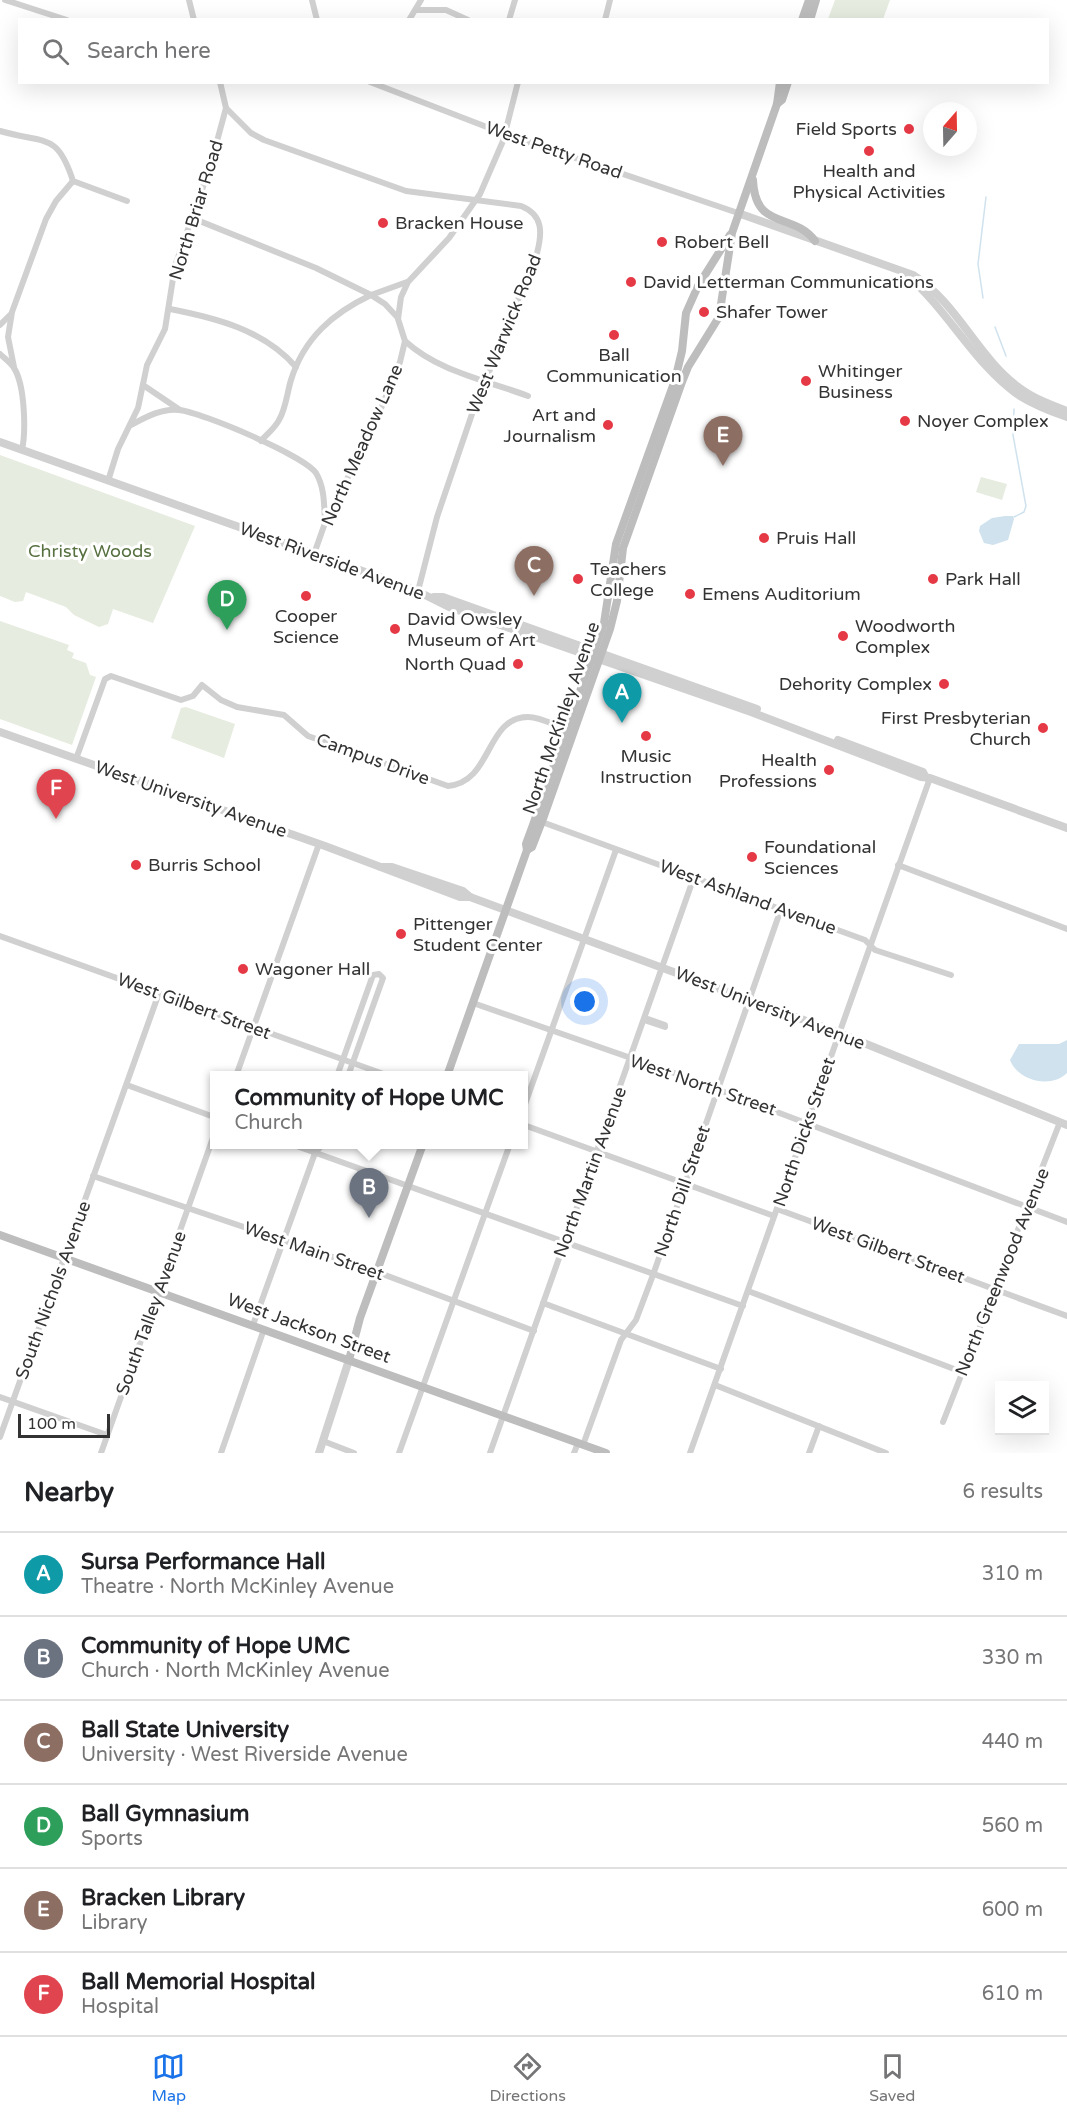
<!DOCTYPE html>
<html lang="en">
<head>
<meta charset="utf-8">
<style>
	:root { --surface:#fff; --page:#f6f6f6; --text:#202124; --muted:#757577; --line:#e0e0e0; --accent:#1a73e8 }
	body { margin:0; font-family:"Varela Round",sans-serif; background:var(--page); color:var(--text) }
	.controls { position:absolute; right:18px; bottom:18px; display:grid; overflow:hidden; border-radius:0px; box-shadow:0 6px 24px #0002 }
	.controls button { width:54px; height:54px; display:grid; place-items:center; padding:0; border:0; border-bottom:2px solid var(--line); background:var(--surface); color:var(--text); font:30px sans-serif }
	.compass { position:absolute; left:923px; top:102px; width:54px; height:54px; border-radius:50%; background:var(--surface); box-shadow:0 6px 24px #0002; rotate:20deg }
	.scale { position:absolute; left:18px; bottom:15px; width:92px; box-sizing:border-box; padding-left:6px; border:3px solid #333; border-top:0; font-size:16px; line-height:21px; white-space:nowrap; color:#333; -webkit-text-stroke:4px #fff; paint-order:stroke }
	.you { position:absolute; left:585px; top:1002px; width:21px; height:21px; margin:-15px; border:4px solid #fff; border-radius:50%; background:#1a73e8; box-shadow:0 0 0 9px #1a73e833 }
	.badge { display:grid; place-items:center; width:39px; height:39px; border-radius:50%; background:var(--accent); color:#fff; font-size:20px; font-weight:700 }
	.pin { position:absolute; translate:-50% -50px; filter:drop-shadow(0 2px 3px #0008) }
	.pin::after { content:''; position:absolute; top:32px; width:21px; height:18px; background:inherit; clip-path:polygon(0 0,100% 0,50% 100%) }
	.popup { position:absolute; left:210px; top:1071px; width:318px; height:78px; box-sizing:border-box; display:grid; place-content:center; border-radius:0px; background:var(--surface); filter:drop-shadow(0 2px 4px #0005); font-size:20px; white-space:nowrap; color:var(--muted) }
	.popup b { font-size:22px; color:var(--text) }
	.popup::after { content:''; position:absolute; left:50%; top:100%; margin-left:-12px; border:12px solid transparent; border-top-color:var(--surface) }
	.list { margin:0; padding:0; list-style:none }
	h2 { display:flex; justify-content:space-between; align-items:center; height:78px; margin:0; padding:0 24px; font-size:26px }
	h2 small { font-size:20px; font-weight:400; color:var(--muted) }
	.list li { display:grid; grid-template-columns:39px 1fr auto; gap:18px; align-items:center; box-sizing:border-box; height:84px; padding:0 24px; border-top:2px solid var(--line) }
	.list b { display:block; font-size:22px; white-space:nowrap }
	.list p { margin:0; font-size:20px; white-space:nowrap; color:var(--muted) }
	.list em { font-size:20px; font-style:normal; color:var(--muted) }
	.icon { flex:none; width:33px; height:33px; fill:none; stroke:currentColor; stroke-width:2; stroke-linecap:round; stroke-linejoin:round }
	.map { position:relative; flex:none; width:1067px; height:1453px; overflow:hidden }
	.search { position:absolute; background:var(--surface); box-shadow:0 6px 24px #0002; left:18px; right:18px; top:18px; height:66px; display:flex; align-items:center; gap:15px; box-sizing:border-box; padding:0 21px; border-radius:0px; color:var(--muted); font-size:22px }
	.sheet { height:582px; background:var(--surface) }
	nav { display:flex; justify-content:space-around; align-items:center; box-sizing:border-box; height:84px; border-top:2px solid var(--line); background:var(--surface); font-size:16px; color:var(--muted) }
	nav a { display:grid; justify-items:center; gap:3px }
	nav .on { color:var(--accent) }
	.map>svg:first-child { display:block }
</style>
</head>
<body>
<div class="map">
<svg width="1067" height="1453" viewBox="0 0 1067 1453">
	<rect width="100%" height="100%" fill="#fff"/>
	<g fill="#e6ecdf">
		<polygon points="835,0 890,0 883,19 828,19"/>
		<polygon points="0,455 195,526 153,623 113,609 108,624 99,627 74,615 66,607 26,592 23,601 15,602 0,596"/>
		<polygon points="981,477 1007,484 1002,500 976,492"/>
		<polygon points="0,621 69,645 67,650 74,653 72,658 86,663 90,675 96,677 72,745 0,719"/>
		<polygon points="186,707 235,724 224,758 171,738 181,708"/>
	</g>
	<g fill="#cfe2ee">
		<polygon points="1005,516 1013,516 1014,519 1008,540 993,545 984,543 979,531 980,526 992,518"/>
		<path d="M1067 1040V1073C1051 1089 1018 1081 1010 1060L1019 1044H1059Z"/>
	</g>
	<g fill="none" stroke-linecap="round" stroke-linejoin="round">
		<g stroke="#cfe2ee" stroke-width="1.5">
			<polyline points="983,298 978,264 986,197"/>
			<polyline points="995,327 1006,356"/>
			<polyline points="1014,517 1024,512 1026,506 1013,435 1014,409"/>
		</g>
		<g stroke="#d0d0d0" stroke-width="6">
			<polyline points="5,0 67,20"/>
			<polyline points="189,0 194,20"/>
			<polyline points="312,0 317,20"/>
			<polyline points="416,10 446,10 468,20"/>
			<polyline points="409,20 421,0"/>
			<polyline points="509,20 515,0"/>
			<polyline points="605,20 610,0"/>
			<path d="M220 82 226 108 251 133 264 140 406 191 521 206C544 215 542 234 537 253L472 414 437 517 418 591"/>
			<polyline points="370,82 505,134 738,213"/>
			<path d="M0 131C44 144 57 131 73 181L127 201"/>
			<polyline points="192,218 316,268 371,295 407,282"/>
			<path d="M170 309C216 318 264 330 296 367"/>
			<polyline points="0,325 10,315"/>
			<path d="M405 341C439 372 486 380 528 396"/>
			<path d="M0 354C4 358 11 363 14 368 25 385 26 431 22 450"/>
			<polyline points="14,367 8,337 12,312 46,219 56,201 73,181"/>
			<polyline points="143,385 180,410"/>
			<path d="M131 425C146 417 162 408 179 410 201 412 305 456 316 473 325 488 324 506 325 523"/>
			<path d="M261 441C267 434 275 428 279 420 286 408 287 393 291 380 304 338 333 313 371 295L385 304 398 318"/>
			<polyline points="108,481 118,449 138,408 147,365 165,329 175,266 210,167 226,108"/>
			<polyline points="314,554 325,523 375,423 400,362 405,341 398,319 401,297 408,282 449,238 480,194 503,141 518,82"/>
			<path d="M76 759 105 679 111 676 181 700 193 696 202 685 221 700 237 707 284 715 308 736 448 786C493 782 485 717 528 717 541 717 556 726 568 730"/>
			<polyline points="542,822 865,940 875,950 951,975"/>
			<polyline points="898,865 1067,929"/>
			<polyline points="0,936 389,1076"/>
			<polyline points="473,1003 674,1073 1067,1222"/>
			<polyline points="644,1020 665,1027 665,1025 645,1018"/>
			<polyline points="236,1076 319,844"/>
			<polyline points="337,1076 373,975 379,974 383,978 348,1076"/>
			<polyline points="127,1085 214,1117"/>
			<polyline points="524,1107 616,850"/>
			<polyline points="524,1125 774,1216"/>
			<polyline points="291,1144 743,1306"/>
			<polyline points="312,1144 315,1153"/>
			<polyline points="93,1176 377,1272 534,1331"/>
			<polyline points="777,1209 1067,1316"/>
			<polyline points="748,1291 962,1372"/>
			<polyline points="543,1303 721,1369"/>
			<polyline points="253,1325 315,1153 323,1144"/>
			<polyline points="715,1385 886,1453"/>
			<polyline points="0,1397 107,1435"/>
			<polyline points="943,1422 1060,1122"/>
			<polyline points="0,1437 159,993"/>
			<polyline points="323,1441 354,1453"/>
			<polyline points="583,1445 621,1340 636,1320 653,1275 781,909"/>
			<polyline points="101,1453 214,1135"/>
			<polyline points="221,1453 264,1329"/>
			<polyline points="399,1453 510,1144"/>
			<polyline points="490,1453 694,877"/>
			<polyline points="574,1453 578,1443"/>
			<polyline points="690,1453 930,778"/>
			<polyline points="809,1453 819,1426"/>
		</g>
		<g stroke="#d0d0d0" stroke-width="8">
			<path d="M738 213 913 275C958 303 978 359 1021 389 1035 399 1051 405 1067 411"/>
			<path d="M908 276C948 311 974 363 1017 394 1032 404 1050 411 1067 417"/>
			<polyline points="0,442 413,589 449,607 751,712 921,777 930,778 1067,828"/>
			<polyline points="434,597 443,597 757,709"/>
			<polyline points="0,732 325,846 460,897 470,897"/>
			<polyline points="838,740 923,772 925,776"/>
			<polyline points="381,867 392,867 463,891 470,897 839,1033 1067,1125"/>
			<polyline points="319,1453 349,1360"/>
		</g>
		<g stroke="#bdbdbd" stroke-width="8">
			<polyline points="802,20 809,0"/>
			<polyline points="810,20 816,0"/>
			<polyline points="777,104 782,100 788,82"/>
			<path d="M753 180C755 231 794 212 815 241"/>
			<polyline points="527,850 526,844 533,825 604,623 616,544 675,380 682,351 686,313 698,286 730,235"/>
			<polyline points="447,1076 527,850 532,847 544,816 610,629 617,601 623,548 682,382 688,367 719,317 732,233 777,104 780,82"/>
			<polyline points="0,1235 606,1453"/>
			<polyline points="349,1360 360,1318 423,1144"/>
		</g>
	</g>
	<g fill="#e63946" stroke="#fff" stroke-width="2">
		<circle cx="909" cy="129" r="6"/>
		<circle cx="869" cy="151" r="6"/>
		<circle cx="383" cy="223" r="6"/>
		<circle cx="662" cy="242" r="6"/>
		<circle cx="631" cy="282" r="6"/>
		<circle cx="704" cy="312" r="6"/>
		<circle cx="614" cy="335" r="6"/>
		<circle cx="806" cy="381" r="6"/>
		<circle cx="905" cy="421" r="6"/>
		<circle cx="608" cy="425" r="6"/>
		<circle cx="764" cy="538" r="6"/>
		<circle cx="578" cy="579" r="6"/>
		<circle cx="933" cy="579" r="6"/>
		<circle cx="690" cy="594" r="6"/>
		<circle cx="306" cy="596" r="6"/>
		<circle cx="395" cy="629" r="6"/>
		<circle cx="843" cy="636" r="6"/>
		<circle cx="518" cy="664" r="6"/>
		<circle cx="944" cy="684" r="6"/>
		<circle cx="1043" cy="728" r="6"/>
		<circle cx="646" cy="736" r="6"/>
		<circle cx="829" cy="770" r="6"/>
		<circle cx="752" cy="857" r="6"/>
		<circle cx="136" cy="865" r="6"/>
		<circle cx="401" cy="934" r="6"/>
		<circle cx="243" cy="969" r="6"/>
	</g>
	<g text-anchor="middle" stroke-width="6" stroke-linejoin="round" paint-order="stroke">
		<g font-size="18" fill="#333" stroke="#fff" text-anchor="start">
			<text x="897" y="135" text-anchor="end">Field Sports</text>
			<text x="869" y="177" text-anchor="middle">Health and<tspan x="869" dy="21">Physical Activities</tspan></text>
			<text x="395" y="229">Bracken House</text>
			<text x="674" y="248">Robert Bell</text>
			<text x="643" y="288">David Letterman Communications</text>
			<text x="716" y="318">Shafer Tower</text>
			<text x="614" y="361" text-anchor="middle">Ball<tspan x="614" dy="21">Communication</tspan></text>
			<text x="818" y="377">Whitinger<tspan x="818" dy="21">Business</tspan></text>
			<text x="596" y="421" text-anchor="end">Art and<tspan x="596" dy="21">Journalism</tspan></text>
			<text x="917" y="427">Noyer Complex</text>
			<text x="776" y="544">Pruis Hall</text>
			<text x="590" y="575">Teachers<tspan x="590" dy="21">College</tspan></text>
			<text x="945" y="585">Park Hall</text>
			<text x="702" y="600">Emens Auditorium</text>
			<text x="306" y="622" text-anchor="middle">Cooper<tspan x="306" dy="21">Science</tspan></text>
			<text x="407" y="625">David Owsley<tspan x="407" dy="21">Museum of Art</tspan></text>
			<text x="855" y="632">Woodworth<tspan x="855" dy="21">Complex</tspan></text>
			<text x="506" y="670" text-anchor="end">North Quad</text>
			<text x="932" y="690" text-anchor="end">Dehority Complex</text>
			<text x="1031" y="724" text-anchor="end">First Presbyterian<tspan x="1031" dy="21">Church</tspan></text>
			<text x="646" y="762" text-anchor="middle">Music<tspan x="646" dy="21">Instruction</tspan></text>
			<text x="817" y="766" text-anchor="end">Health<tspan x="817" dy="21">Professions</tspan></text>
			<text x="764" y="853">Foundational<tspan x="764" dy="21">Sciences</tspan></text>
			<text x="148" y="871">Burris School</text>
			<text x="413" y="930">Pittenger<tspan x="413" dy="21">Student Center</tspan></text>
			<text x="255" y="975">Wagoner Hall</text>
		</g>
		<g font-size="18" fill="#333" stroke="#fff">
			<text transform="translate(554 150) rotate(19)" y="6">West Petty Road</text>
			<text transform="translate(196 210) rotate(-73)" y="6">North Briar Road</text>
			<text transform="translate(504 334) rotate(-68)" y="6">West Warwick Road</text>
			<text transform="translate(362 445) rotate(-66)" y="6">North Meadow Lane</text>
			<text transform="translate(332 561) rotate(20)" y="6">West Riverside Avenue</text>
			<text transform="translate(561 718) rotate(-71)" y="6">North McKinley Avenue</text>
			<text transform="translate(373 759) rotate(20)" y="6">Campus Drive</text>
			<text transform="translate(191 799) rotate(19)" y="6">West University Avenue</text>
			<text transform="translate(748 897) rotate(20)" y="6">West Ashland Avenue</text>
			<text transform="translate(194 1006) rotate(20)" y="6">West Gilbert Street</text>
			<text transform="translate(770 1008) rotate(21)" y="6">West University Avenue</text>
			<text transform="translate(703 1085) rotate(19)" y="6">West North Street</text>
			<text transform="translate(804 1132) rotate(-71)" y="6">North Dicks Street</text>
			<text transform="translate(590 1172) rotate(-70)" y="6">North Martin Avenue</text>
			<text transform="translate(682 1191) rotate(-71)" y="6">North Dill Street</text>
			<text transform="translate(888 1250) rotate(20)" y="6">West Gilbert Street</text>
			<text transform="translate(314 1251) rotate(19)" y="6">West Main Street</text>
			<text transform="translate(1002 1272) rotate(-68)" y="6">North Greenwood Avenue</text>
			<text transform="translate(53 1290) rotate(-70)" y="6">South Nichols Avenue</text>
			<text transform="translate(151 1313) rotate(-70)" y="6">South Talley Avenue</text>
			<text transform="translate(309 1328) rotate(20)" y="6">West Jackson Street</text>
		</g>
		<g font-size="18" fill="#56703f" stroke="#fff">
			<text x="90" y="557">Christy Woods</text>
		</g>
	</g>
</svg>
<div class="controls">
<button><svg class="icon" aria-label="layers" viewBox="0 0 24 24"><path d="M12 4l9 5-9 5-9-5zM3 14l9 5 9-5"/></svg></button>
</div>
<svg class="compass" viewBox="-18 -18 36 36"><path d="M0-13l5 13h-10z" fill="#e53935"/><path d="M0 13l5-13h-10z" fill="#757577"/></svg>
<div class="scale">100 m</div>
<div class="you"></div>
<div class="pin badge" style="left:622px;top:723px;background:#0f9aa8">A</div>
<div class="pin badge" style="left:369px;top:1218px;background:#6b7280">B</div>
<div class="popup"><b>Community of Hope UMC</b>Church</div>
<div class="pin badge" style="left:534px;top:596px;background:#8d6e63">C</div>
<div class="pin badge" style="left:227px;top:630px;background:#2e9e5b">D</div>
<div class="pin badge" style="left:723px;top:466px;background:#8d6e63">E</div>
<div class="pin badge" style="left:56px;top:819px;background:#e0444e">F</div>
<div class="search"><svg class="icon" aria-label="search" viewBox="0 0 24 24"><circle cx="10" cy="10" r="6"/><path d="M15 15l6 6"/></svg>Search here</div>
</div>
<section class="sheet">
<h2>Nearby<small>6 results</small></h2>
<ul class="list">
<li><span class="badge" style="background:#0f9aa8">A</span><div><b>Sursa Performance Hall</b><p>Theatre · North McKinley Avenue</p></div><em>310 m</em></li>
<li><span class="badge" style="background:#6b7280">B</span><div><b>Community of Hope UMC</b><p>Church · North McKinley Avenue</p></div><em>330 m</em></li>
<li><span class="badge" style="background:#8d6e63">C</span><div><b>Ball State University</b><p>University · West Riverside Avenue</p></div><em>440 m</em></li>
<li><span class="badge" style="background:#2e9e5b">D</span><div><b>Ball Gymnasium</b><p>Sports</p></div><em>560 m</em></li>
<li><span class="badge" style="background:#8d6e63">E</span><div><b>Bracken Library</b><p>Library</p></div><em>600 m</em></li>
<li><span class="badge" style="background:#e0444e">F</span><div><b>Ball Memorial Hospital</b><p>Hospital</p></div><em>610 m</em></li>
</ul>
</section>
<nav>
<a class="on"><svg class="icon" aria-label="map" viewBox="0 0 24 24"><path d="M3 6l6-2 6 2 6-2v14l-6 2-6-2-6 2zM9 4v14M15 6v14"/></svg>Map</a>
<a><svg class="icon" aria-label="directions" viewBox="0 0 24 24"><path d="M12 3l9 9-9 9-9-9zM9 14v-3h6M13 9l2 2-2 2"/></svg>Directions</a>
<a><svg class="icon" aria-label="saved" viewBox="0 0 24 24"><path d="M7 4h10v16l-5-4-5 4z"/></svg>Saved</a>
</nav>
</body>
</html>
